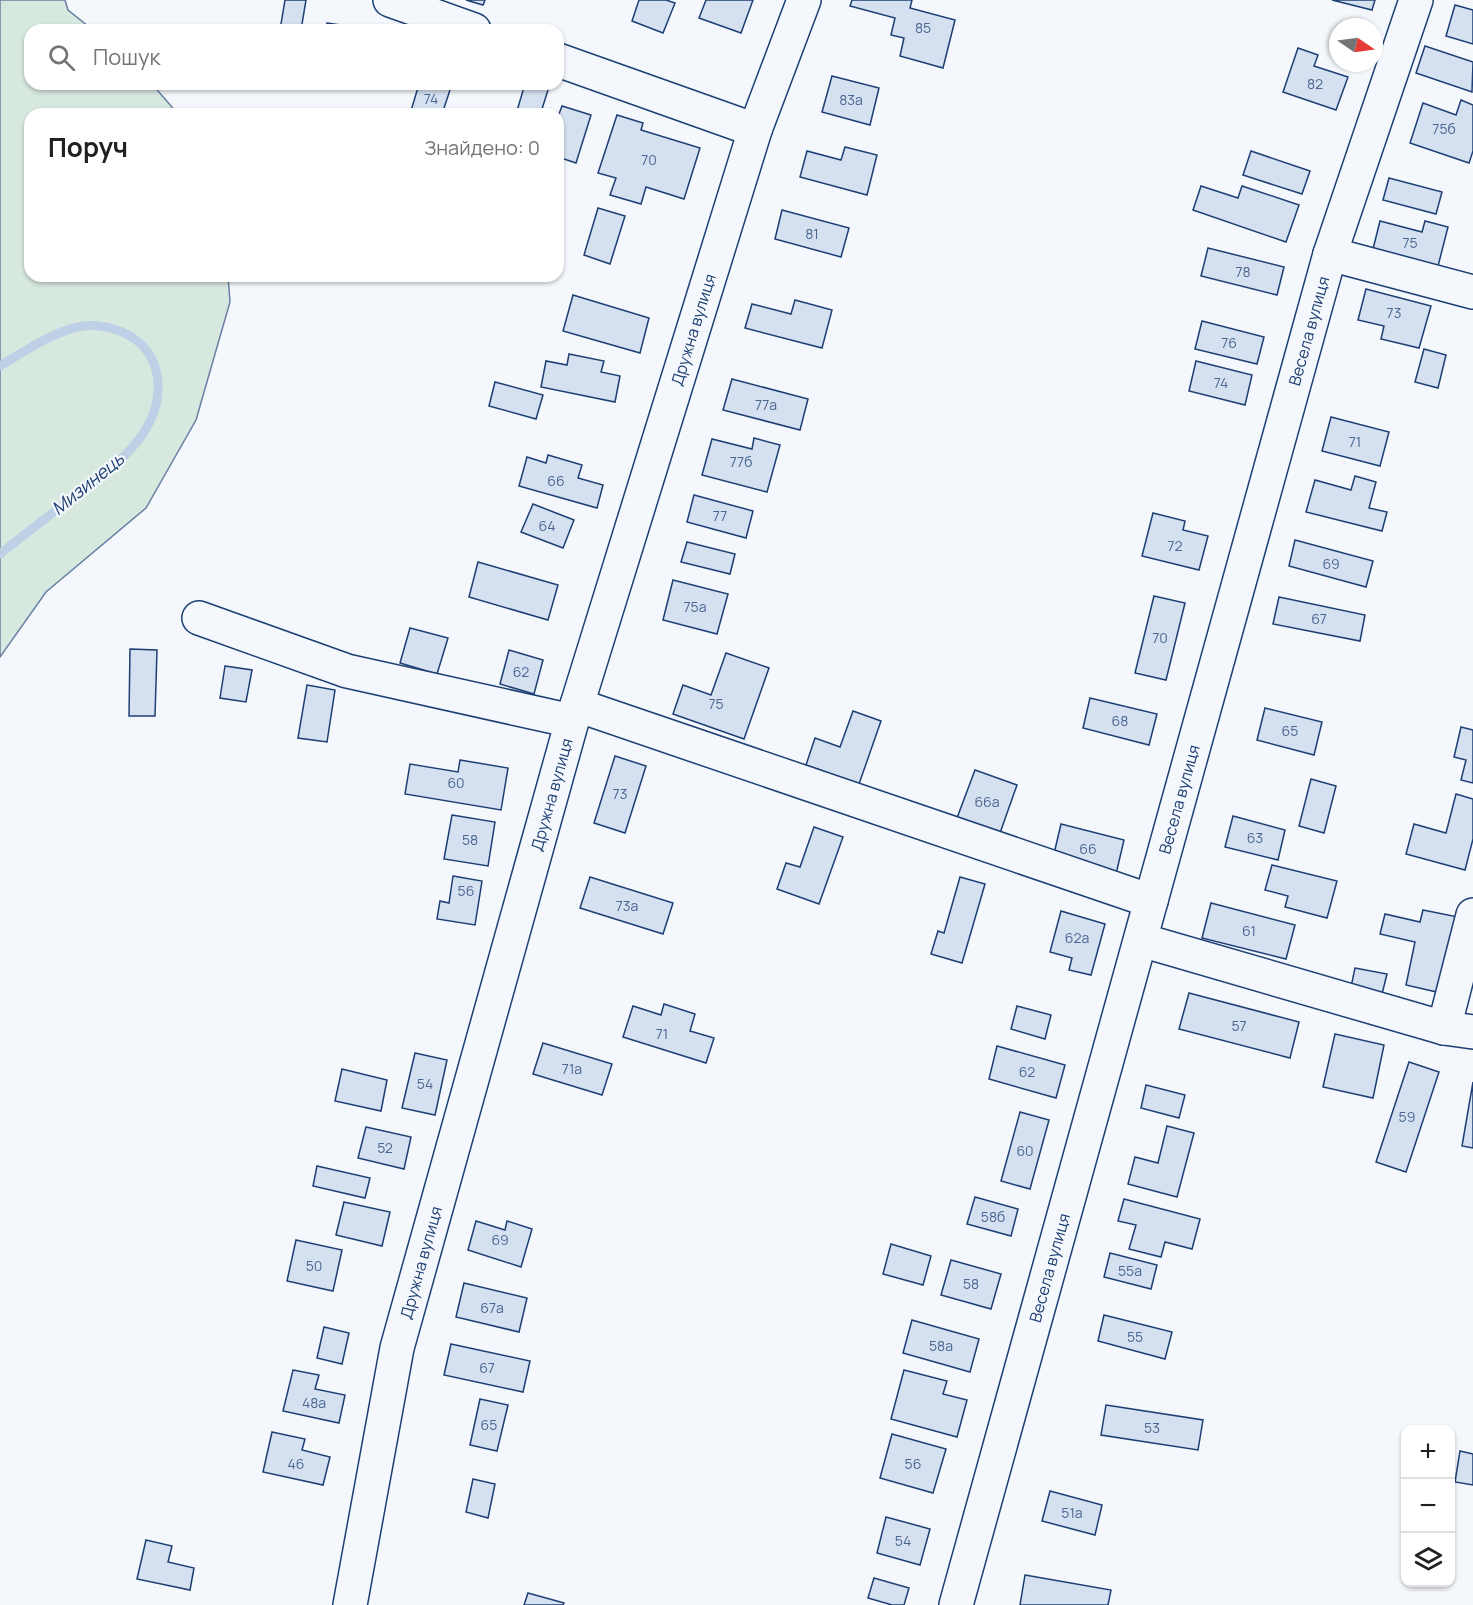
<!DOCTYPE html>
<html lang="uk">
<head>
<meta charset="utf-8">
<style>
	:root { --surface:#fff; --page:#f2f2f2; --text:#202124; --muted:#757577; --line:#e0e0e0 }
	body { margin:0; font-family:Manrope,sans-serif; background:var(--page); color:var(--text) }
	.controls { position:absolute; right:18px; bottom:18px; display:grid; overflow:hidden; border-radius:12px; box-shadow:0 2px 4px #0004 }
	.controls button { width:54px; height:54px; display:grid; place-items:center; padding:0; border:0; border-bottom:2px solid var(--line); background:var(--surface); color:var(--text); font:30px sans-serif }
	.compass { position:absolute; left:1329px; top:18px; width:54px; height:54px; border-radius:50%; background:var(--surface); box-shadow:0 2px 4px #0004; rotate:103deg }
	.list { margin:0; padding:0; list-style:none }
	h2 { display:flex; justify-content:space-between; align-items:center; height:78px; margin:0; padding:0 24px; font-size:26px }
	h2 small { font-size:20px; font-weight:400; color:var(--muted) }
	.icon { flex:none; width:33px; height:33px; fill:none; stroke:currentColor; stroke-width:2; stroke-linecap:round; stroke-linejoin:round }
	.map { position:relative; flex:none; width:1473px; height:1605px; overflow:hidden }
	.search { position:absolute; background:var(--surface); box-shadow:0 2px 4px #0004; left:24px; top:24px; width:540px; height:66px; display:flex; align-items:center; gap:15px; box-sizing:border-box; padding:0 21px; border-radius:18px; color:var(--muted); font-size:22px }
	.panel { position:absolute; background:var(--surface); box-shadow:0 2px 4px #0004; left:24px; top:108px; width:540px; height:174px; border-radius:18px }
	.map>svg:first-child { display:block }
</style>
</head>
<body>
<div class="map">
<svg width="1473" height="1605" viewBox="0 0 1473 1605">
	<rect width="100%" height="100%" fill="#f4f7fb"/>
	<polygon fill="#d7e8df" stroke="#687fa3" stroke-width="1.5" points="0,0 65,0 68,10 93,30 30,30 30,84 152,84 178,114 30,114 30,276 228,276 230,302 196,420 146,508 46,592 0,657"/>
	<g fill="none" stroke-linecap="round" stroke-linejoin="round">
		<path stroke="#bed0e5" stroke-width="9" d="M0 366C23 352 51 333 78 327 89 324 103 326 114 329 160 343 169 390 146 429 129 457 102 475 76 495 51 514 25 534 0 554"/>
	</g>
	<g fill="#d5e0f0" stroke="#1d3f73" stroke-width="1.5">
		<polygon points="285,0 306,0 301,30 280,30"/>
		<polygon points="466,0 485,0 483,5"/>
		<polygon points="639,0 666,0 675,3 663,33 632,21"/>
		<polygon points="706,0 753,0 741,33 699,18"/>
		<polygon points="852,0 912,0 910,8 955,20 943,68 900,56 904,38 891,35 895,18 850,6"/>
		<polygon points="1332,0 1375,0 1372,10"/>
		<polygon points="1455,5 1473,10 1473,44 1446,36"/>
		<polygon points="327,23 355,27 354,30 326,30"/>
		<polygon points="1425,46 1473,62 1472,92 1416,73"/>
		<polygon points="1298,48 1318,55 1314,66 1348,77 1336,110 1283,92"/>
		<polygon points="832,76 879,88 870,125 822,112"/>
		<polygon points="419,84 452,84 442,114 410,114"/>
		<polygon points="525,84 540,84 549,87 542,109 559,114 562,106 591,115 576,163 558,157 558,114 516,114"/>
		<polygon points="1461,100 1473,105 1473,151 1469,163 1410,143 1423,103 1456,115"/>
		<polygon points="617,115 643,123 641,130 700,148 684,199 646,187 641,204 610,195 616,178 598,173"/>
		<polygon points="845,147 877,155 867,195 800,177 807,151 841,160"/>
		<polygon points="1251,151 1310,171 1302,194 1243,175"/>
		<polygon points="1389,178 1442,192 1436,214 1383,200"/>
		<polygon points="1201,186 1238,198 1242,186 1299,205 1286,242 1193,210"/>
		<polygon points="598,208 625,216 610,264 584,255"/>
		<polygon points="782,210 849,228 841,257 775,239"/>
		<polygon points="1380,221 1422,232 1425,221 1448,227 1437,270 1372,253"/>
		<polygon points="1208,248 1284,267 1277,295 1201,276"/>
		<polygon points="1366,289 1431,306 1419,348 1381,339 1384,326 1358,320"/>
		<polygon points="573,295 649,318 640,353 563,331"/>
		<polygon points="795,300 832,310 822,348 745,328 752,304 791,314"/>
		<polygon points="1202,321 1264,337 1257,364 1195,349"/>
		<polygon points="1424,349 1446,355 1438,388 1415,382"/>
		<polygon points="569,354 604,361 601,372 620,376 615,402 541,387 546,361 567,365"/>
		<polygon points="1196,361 1252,375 1245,405 1189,391"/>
		<polygon points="732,379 808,399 800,430 723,410"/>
		<polygon points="495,382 543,395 536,419 489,406"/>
		<polygon points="1331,417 1389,432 1380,466 1322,451"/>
		<polygon points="754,438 780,445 767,492 702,475 712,439 752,449"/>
		<polygon points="548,455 582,465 578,478 603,485 597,508 519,486 527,457 546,463"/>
		<polygon points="1355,476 1376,482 1369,508 1387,512 1382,531 1306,512 1315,480 1351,490"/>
		<polygon points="694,495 753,511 746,538 687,522"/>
		<polygon points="533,504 574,520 563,548 521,532"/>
		<polygon points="1153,513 1185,521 1183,530 1208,536 1199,570 1142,556"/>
		<polygon points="1295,540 1373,561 1366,587 1289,566"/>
		<polygon points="687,542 735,554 730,574 681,562"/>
		<polygon points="478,562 558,585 548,620 469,597"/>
		<polygon points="673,580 728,594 717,634 663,620"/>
		<polygon points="1154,596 1185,603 1166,680 1135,673"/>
		<polygon points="1279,597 1365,615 1360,641 1273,624"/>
		<polygon points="410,628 448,638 437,674 400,663"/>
		<polygon points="130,649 157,650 155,716 129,716"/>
		<polygon points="509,650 543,660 534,694 500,684"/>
		<polygon points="726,653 769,668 744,739 673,714 683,685 711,695"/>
		<polygon points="225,666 252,670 246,702 220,698"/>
		<polygon points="307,685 335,690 327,742 298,738"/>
		<polygon points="1090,698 1157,714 1149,745 1083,728"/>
		<polygon points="1265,708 1322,722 1314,755 1257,740"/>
		<polygon points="853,711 881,721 859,784 806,765 815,738 840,747"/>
		<polygon points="1461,727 1473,730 1473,783 1461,780 1466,760 1454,757"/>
		<polygon points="615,756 646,766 625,833 594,823"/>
		<polygon points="460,760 508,768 501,810 405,794 410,764 458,772"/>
		<polygon points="975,770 1017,785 1000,833 957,818"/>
		<polygon points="1311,779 1336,786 1324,833 1299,826"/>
		<polygon points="1456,794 1473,799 1473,839 1465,870 1406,854 1414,824 1446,833"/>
		<polygon points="452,815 495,822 488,866 444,859"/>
		<polygon points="1233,816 1285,830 1278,860 1225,847"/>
		<polygon points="1061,824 1124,840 1116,874 1053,858"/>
		<polygon points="814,827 843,837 819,904 777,889 786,863 800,867"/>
		<polygon points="1272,865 1337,881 1327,918 1285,907 1288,896 1265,890"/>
		<polygon points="453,876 482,881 475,925 437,919 440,901 449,903"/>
		<polygon points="590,877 673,903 663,934 580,908"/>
		<polygon points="960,877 985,884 962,963 931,954 938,931 944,933"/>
		<polygon points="1211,903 1295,925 1286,959 1202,938"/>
		<polygon points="1423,910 1458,917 1441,993 1406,985 1415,942 1380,934 1385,914 1420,922"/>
		<polygon points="1061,911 1105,924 1091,975 1069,970 1072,958 1050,952"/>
		<polygon points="1355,968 1387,974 1382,994 1351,987"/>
		<polygon points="1189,993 1299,1022 1290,1058 1179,1029"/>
		<polygon points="664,1004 695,1014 690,1031 714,1038 706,1063 623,1037 633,1006 661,1015"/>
		<polygon points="1017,1006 1051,1015 1045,1039 1011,1029"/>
		<polygon points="1335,1034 1384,1045 1373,1098 1323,1087"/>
		<polygon points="543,1043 612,1064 602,1095 533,1074"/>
		<polygon points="997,1046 1065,1065 1056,1098 989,1079"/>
		<polygon points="415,1053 447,1060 435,1115 402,1108"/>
		<polygon points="1409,1062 1439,1072 1406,1172 1376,1162"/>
		<polygon points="342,1069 387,1080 381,1111 335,1101"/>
		<polygon points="1473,1082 1473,1148 1462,1146"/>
		<polygon points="1146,1085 1185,1095 1179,1118 1141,1108"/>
		<polygon points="1020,1112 1049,1120 1030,1189 1001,1181"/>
		<polygon points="1167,1126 1194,1133 1177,1197 1128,1184 1135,1157 1158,1163"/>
		<polygon points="366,1127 411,1137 404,1169 358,1158"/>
		<polygon points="317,1166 370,1178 365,1198 313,1186"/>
		<polygon points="975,1197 1018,1209 1011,1236 967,1224"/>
		<polygon points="1124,1199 1200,1219 1192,1249 1165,1242 1161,1257 1129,1249 1136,1225 1118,1221"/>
		<polygon points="344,1202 390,1212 382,1246 336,1235"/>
		<polygon points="476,1221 505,1230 507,1221 532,1229 521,1267 468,1250"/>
		<polygon points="296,1240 342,1250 333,1291 287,1281"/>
		<polygon points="891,1244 931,1256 923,1285 883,1274"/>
		<polygon points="1110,1253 1157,1265 1151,1289 1104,1277"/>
		<polygon points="951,1260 1001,1274 991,1309 941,1295"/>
		<polygon points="464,1283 527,1298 519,1332 456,1317"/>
		<polygon points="1104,1315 1172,1332 1165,1359 1098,1341"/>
		<polygon points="912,1320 979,1339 970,1372 903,1353"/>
		<polygon points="324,1327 349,1333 342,1364 317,1358"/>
		<polygon points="451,1344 530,1361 523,1392 444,1375"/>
		<polygon points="293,1370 319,1375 315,1389 345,1395 339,1423 283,1411"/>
		<polygon points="904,1370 947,1381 943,1394 967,1400 957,1437 891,1419"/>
		<polygon points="480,1399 508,1405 497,1451 470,1445"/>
		<polygon points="1106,1405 1203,1420 1198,1450 1101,1435"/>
		<polygon points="272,1432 305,1439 302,1450 330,1457 323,1485 263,1472"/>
		<polygon points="892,1434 946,1449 933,1493 880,1478"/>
		<polygon points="1460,1451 1473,1454 1473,1485 1455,1482"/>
		<polygon points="473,1479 495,1484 488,1518 466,1512"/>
		<polygon points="1050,1491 1102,1505 1095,1535 1042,1521"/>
		<polygon points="886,1517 930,1529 920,1565 877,1553"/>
		<polygon points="146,1540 172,1546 168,1562 194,1568 190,1590 137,1579"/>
		<polygon points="1025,1575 1111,1590 1108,1605 1020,1605"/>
		<polygon points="874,1578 909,1588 904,1605 892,1605 868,1598"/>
		<polygon points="528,1593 564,1603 563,1605 524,1605"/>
	</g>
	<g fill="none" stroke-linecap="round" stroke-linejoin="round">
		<defs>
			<g id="minor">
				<polyline points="390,0 474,30"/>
				<polyline points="558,60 755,130"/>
				<polyline points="1330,254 1473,292"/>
				<polyline points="199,618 347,671 572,721"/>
				<polyline points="577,705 1151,901"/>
				<polyline points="1141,940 1444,1028 1473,1032"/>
				<polyline points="1444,1028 1473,915"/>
				<path id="s1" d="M350 1605 397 1348 572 721 755 130 804 0"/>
				<path id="s2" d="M956 1605 1330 254 1416 0"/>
			</g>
		</defs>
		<use href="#minor" stroke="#1d3f73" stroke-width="36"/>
		<use href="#minor" stroke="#f4f7fb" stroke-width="33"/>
	</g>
	<g text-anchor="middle" stroke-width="4.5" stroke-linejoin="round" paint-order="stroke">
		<g font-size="14" fill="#4b6792">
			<text x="923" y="33">85</text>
			<text x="1315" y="89">82</text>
			<text x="431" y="104">74</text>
			<text x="851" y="105">83а</text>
			<text x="1444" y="134">75б</text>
			<text x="649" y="165">70</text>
			<text x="812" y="239">81</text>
			<text x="1410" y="248">75</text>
			<text x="1243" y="277">78</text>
			<text x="1394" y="318">73</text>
			<text x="1229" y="348">76</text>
			<text x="1221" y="388">74</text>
			<text x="766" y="410">77а</text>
			<text x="1355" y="447">71</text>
			<text x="741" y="467">77б</text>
			<text x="556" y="486">66</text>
			<text x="720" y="521">77</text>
			<text x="547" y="531">64</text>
			<text x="1175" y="551">72</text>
			<text x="1331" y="569">69</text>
			<text x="695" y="612">75а</text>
			<text x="1319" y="624">67</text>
			<text x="1160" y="643">70</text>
			<text x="521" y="677">62</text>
			<text x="716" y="709">75</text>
			<text x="1120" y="726">68</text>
			<text x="1290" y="736">65</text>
			<text x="456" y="788">60</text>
			<text x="620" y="799">73</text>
			<text x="987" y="807">66а</text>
			<text x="1255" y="843">63</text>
			<text x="470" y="845">58</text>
			<text x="1088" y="854">66</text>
			<text x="466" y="896">56</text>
			<text x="627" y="911">73а</text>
			<text x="1249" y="936">61</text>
			<text x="1077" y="943">62а</text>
			<text x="1239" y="1031">57</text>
			<text x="662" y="1039">71</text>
			<text x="572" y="1074">71а</text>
			<text x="1027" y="1077">62</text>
			<text x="425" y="1089">54</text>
			<text x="1407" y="1122">59</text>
			<text x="385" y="1153">52</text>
			<text x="1025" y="1156">60</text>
			<text x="993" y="1222">58б</text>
			<text x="500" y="1245">69</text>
			<text x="314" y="1271">50</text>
			<text x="1130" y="1276">55а</text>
			<text x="971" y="1289">58</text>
			<text x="492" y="1313">67а</text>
			<text x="1135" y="1342">55</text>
			<text x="941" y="1351">58а</text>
			<text x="487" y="1373">67</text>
			<text x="314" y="1408">48а</text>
			<text x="489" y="1430">65</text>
			<text x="1152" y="1433">53</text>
			<text x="296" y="1469">46</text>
			<text x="913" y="1469">56</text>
			<text x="1072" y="1518">51а</text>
			<text x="903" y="1546">54</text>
		</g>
		<g font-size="16" fill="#1d3f73" stroke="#f4f7fb">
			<text dy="6" stroke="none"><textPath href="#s1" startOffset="1322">Дружна вулиця</textPath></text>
			<text dy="6" stroke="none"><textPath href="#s2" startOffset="1322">Весела вулиця</textPath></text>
			<text dy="6" stroke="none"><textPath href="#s1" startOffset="836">Дружна вулиця</textPath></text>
			<text dy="6" stroke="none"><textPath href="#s2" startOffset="836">Весела вулиця</textPath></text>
			<text dy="6" stroke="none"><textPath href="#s1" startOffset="350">Дружна вулиця</textPath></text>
			<text dy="6" stroke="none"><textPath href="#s2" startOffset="350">Весела вулиця</textPath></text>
		</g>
		<g font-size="18" font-style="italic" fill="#1d3f73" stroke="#f4f7fb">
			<text transform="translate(88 484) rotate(-39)" y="6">Мизинець</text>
		</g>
	</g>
</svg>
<div class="controls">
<button>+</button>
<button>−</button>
<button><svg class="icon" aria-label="layers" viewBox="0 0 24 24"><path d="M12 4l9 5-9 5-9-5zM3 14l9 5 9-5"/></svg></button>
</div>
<svg class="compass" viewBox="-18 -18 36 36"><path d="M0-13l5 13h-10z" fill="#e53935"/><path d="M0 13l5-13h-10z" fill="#757577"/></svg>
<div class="search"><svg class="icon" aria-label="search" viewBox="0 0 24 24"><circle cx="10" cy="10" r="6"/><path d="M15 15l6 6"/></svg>Пошук</div>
<section class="panel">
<h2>Поруч<small>Знайдено: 0</small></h2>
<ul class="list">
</ul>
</section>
</div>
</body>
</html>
